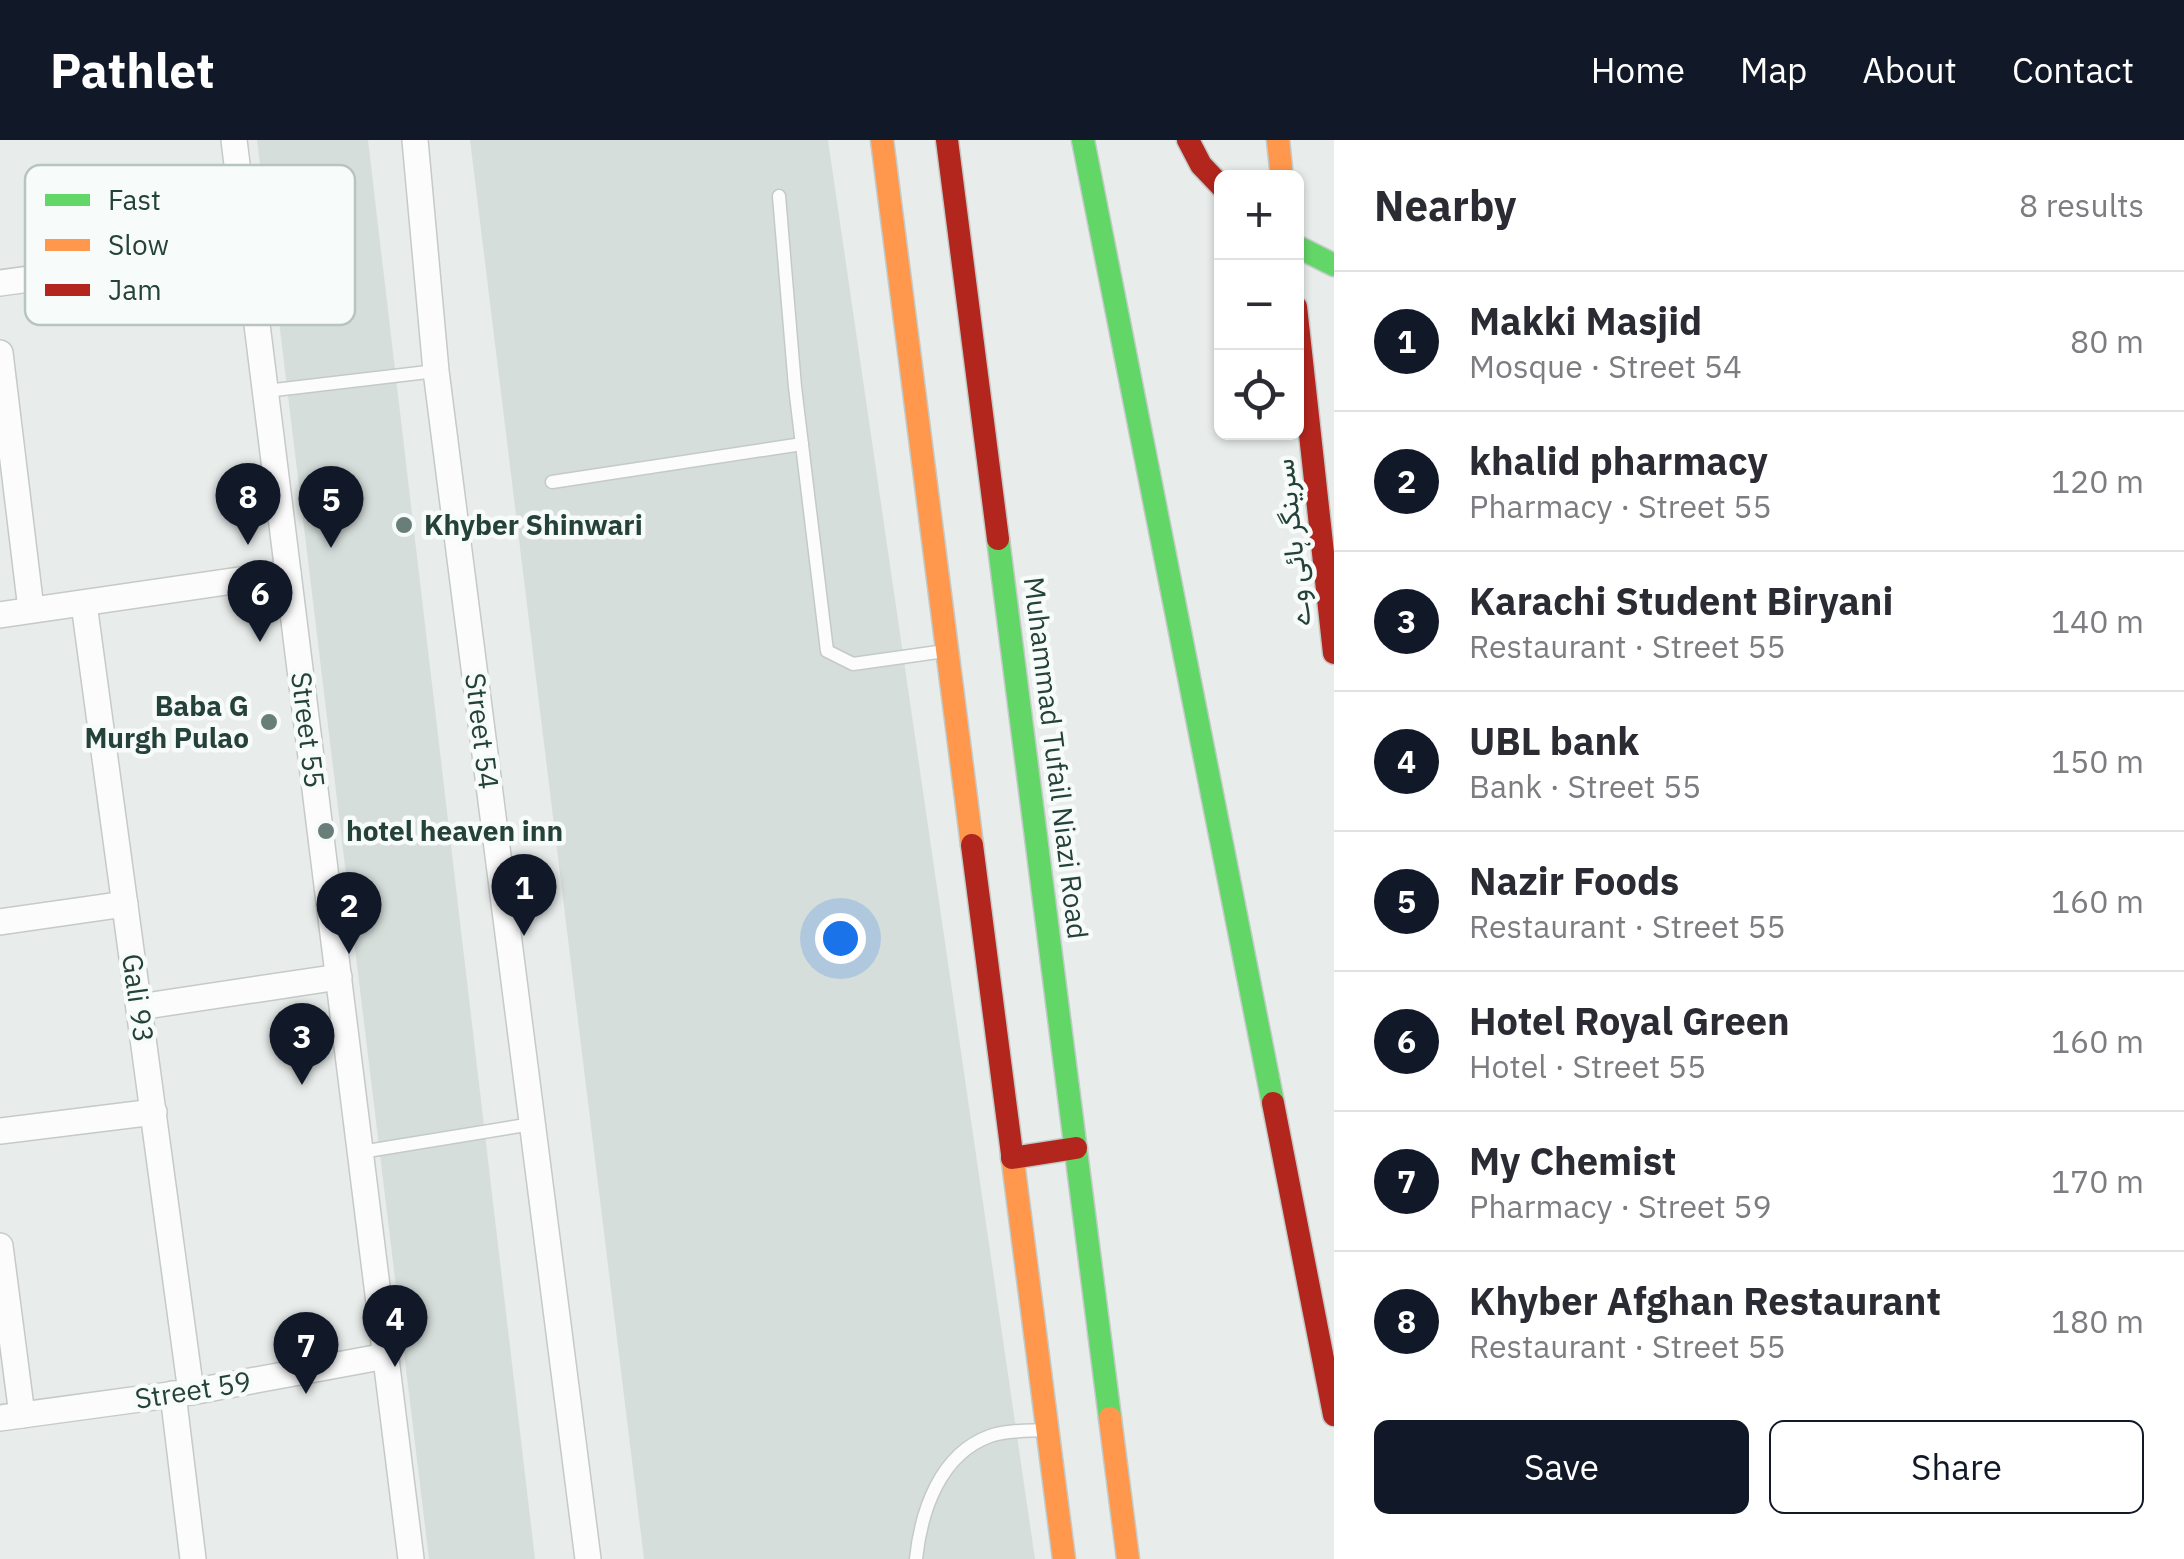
<!DOCTYPE html>
<html lang="en">
<head>
<meta charset="utf-8">
<style>
	:root { --surface:#fff; --page:#f2f2f3; --text:#2b2b33; --muted:#7c7c81; --line:#e1e1e2; --accent:#111827 }
	body { margin:0; font-family:"IBM Plex Sans",Vazirmatn,sans-serif; background:var(--page); color:var(--text) }
	.controls { position:absolute; right:30px; top:30px; display:grid; overflow:hidden; border-radius:15px; box-shadow:0 2px 8px #0004 }
	.controls button { width:90px; height:90px; display:grid; place-items:center; padding:0; border:0; border-bottom:2px solid var(--line); background:var(--surface); color:var(--text); font:50px sans-serif }
	.you { position:absolute; left:840px; top:798px; width:35px; height:35px; margin:-25px; border:8px solid #fff; border-radius:50%; background:#1a73e8; box-shadow:0 0 0 15px #1a73e833 }
	.badge { display:grid; place-items:center; width:65px; height:65px; border-radius:50%; background:var(--accent); color:#fff; font-size:32px; font-weight:700 }
	.pin { position:absolute; translate:-50% -82px; filter:drop-shadow(0 2px 5px #0008) }
	.pin::after { content:''; position:absolute; top:52px; width:35px; height:30px; background:inherit; clip-path:polygon(0 0,100% 0,50% 100%) }
	.list { margin:0; padding:0; list-style:none }
	h2 { display:flex; justify-content:space-between; align-items:center; height:130px; margin:0; padding:0 40px; font-size:42px }
	h2 small { font-size:32px; font-weight:400; color:var(--muted) }
	.list li { display:grid; grid-template-columns:65px 1fr auto; gap:30px; align-items:center; box-sizing:border-box; height:140px; padding:0 40px; border-top:2px solid var(--line) }
	.list b { display:block; font-size:38px; white-space:nowrap }
	.list p { margin:0; font-size:32px; white-space:nowrap; color:var(--muted) }
	.list em { font-size:32px; font-style:normal; color:var(--muted) }
	.actions { display:flex; gap:20px; padding:30px 40px }
	.actions a { flex:1; padding:22px 0; border:2px solid var(--accent); border-radius:15px; text-align:center; font-size:35px; color:var(--accent) }
	.actions .main { background:var(--accent); color:#fff }
	.icon { flex:none; width:55px; height:55px; fill:none; stroke:currentColor; stroke-width:2; stroke-linecap:round; stroke-linejoin:round }
	.map { position:relative; flex:none; width:1334px; height:1419px; overflow:hidden }
	header { display:flex; align-items:center; gap:60px; box-sizing:border-box; height:140px; padding:0 50px; background:var(--accent); color:#fff }
	header strong { font-size:48px }
	nav { display:flex; gap:55px; margin-inline-start:auto; font-size:35px }
	main { display:flex }
	aside { flex:1; background:var(--surface) }
	.map>svg:first-child { display:block }
</style>
</head>
<body>
<header>
<strong>Pathlet</strong>
<nav><a>Home</a><a>Map</a><a>About</a><a>Contact</a></nav>
</header>
<main>
<div class="map">
<svg width="1334" height="1419" viewBox="0 0 1334 1419">
	<rect width="100%" height="100%" fill="#e8edeb"/>
	<g fill="#d6dedb">
		<polygon points="257,0 368,0 535,1419 429,1419"/>
		<polygon points="470,0 828,0 1035,1419 644,1419"/>
	</g>
	<g fill="none" stroke-linecap="round" stroke-linejoin="round">
		<defs>
			<g id="lane">
				<polyline points="779,56 795,247 827,511 853,524 945,511"/>
				<polyline points="266,251 436,231"/>
				<polyline points="552,342 802,304"/>
				<polyline points="361,1012 532,984"/>
				<path d="M916 1419C921 1371 940 1314 990 1296 1006 1290 1028 1291 1045 1290"/>
			</g>
			<g id="street">
				<polyline points="234,0 411,1419"/>
				<polyline points="415,0 436,231 588,1419"/>
				<polyline points="0,143 248,109"/>
				<polyline points="0,213 31,469"/>
				<polyline points="84,464 191,1252"/>
				<polyline points="0,475 288,433"/>
				<polyline points="0,782 125,764"/>
				<polyline points="139,867 339,837"/>
				<polyline points="0,991 154,972"/>
				<polyline points="0,1106 22,1275"/>
				<polyline points="173,1254 193,1419"/>
				<polyline points="0,1278 191,1252 386,1216"/>
			</g>
			<g id="fast">
				<polyline points="1083,0 1273,963"/>
				<polyline points="1296,106 1334,125"/>
				<polyline points="998,399 1110,1278"/>
			</g>
			<g id="slow">
				<polyline points="882,0 972,705"/>
				<polyline points="1278,0 1282,38"/>
				<polyline points="1012,1014 1064,1419"/>
				<polyline points="1110,1278 1128,1419"/>
			</g>
			<g id="jam">
				<polyline points="947,0 998,399"/>
				<polyline points="1188,0 1201,25 1222,47"/>
				<polyline points="1296,167 1334,513"/>
				<polyline points="972,705 1012,1014"/>
				<polyline points="1273,963 1334,1275"/>
				<polyline points="1012,1018 1076,1008"/>
			</g>
		</defs>
		<use href="#lane" stroke="#c5cac8" stroke-width="15"/>
		<use href="#street" stroke="#c5cac8" stroke-width="28"/>
		<use href="#fast" stroke="#c3cbc8" stroke-width="25"/>
		<use href="#slow" stroke="#c3cbc8" stroke-width="25"/>
		<use href="#jam" stroke="#c3cbc8" stroke-width="25"/>
		<use href="#lane" stroke="#fcfcfc" stroke-width="12"/>
		<use href="#street" stroke="#fcfcfc" stroke-width="25"/>
		<use href="#fast" stroke="#63d668" stroke-width="22"/>
		<use href="#slow" stroke="#ff974d" stroke-width="22"/>
		<use href="#jam" stroke="#b3261e" stroke-width="22"/>
	</g>
	<g fill="#697e78" stroke="#f7fbf9" stroke-width="4">
		<circle cx="404" cy="385" r="10"/>
		<circle cx="269" cy="582" r="10"/>
		<circle cx="326" cy="691" r="10"/>
	</g>
	<g text-anchor="middle" stroke-width="9" stroke-linejoin="round" paint-order="stroke">
		<g font-size="28" font-weight="bold" fill="#24423a" stroke="#f7fbf9" text-anchor="start">
			<text x="424" y="395">Khyber Shinwari</text>
			<text x="249" y="576" text-anchor="end">Baba G<tspan x="249" dy="32">Murgh Pulao</tspan></text>
			<text x="346" y="701">hotel heaven inn</text>
		</g>
		<g font-size="28" fill="#24423a" stroke="#f7fbf9">
			<text transform="translate(1292 403) rotate(-96)" y="10">سرینگر ہائی وے</text>
			<text transform="translate(308 590) rotate(83)" y="10">Street 55</text>
			<text transform="translate(482 591) rotate(83)" y="10">Street 54</text>
			<text transform="translate(1056 618) rotate(83)" y="10">Muhammad Tufail Niazi Road</text>
			<text transform="translate(138 858) rotate(82)" y="10">Gali 93</text>
			<text transform="translate(193 1250) rotate(-9)" y="10">Street 59</text>
		</g>
	</g>
	<rect x="25" y="25" width="330" height="160" rx="15" fill="#f7fbf9" stroke="#b8c4c0" stroke-width="2.5"/>
	<rect x="45" y="54" width="45" height="12" fill="#63d668"/>
	<rect x="45" y="99" width="45" height="12" fill="#ff974d"/>
	<rect x="45" y="144" width="45" height="12" fill="#b3261e"/>
	<g font-size="28" fill="#24423a">
		<text x="108" y="70">Fast</text>
		<text x="108" y="115">Slow</text>
		<text x="108" y="160">Jam</text>
	</g>
</svg>
<div class="controls">
<button>+</button>
<button>−</button>
<button><svg class="icon" aria-label="locate" viewBox="0 0 24 24"><circle cx="12" cy="12" r="6"/><path d="M12 2v4M12 18v4M2 12h4M18 12h4"/></svg></button>
</div>
<div class="you"></div>
<div class="pin badge" style="left:524px;top:796px">1</div>
<div class="pin badge" style="left:349px;top:814px">2</div>
<div class="pin badge" style="left:302px;top:945px">3</div>
<div class="pin badge" style="left:395px;top:1227px">4</div>
<div class="pin badge" style="left:331px;top:408px">5</div>
<div class="pin badge" style="left:260px;top:502px">6</div>
<div class="pin badge" style="left:306px;top:1254px">7</div>
<div class="pin badge" style="left:248px;top:405px">8</div>
</div>
<aside>
<h2>Nearby<small>8 results</small></h2>
<ul class="list">
<li><span class="badge">1</span><div><b>Makki Masjid</b><p>Mosque · Street 54</p></div><em>80 m</em></li>
<li><span class="badge">2</span><div><b>khalid pharmacy</b><p>Pharmacy · Street 55</p></div><em>120 m</em></li>
<li><span class="badge">3</span><div><b>Karachi Student Biryani</b><p>Restaurant · Street 55</p></div><em>140 m</em></li>
<li><span class="badge">4</span><div><b>UBL bank</b><p>Bank · Street 55</p></div><em>150 m</em></li>
<li><span class="badge">5</span><div><b>Nazir Foods</b><p>Restaurant · Street 55</p></div><em>160 m</em></li>
<li><span class="badge">6</span><div><b>Hotel Royal Green</b><p>Hotel · Street 55</p></div><em>160 m</em></li>
<li><span class="badge">7</span><div><b>My Chemist</b><p>Pharmacy · Street 59</p></div><em>170 m</em></li>
<li><span class="badge">8</span><div><b>Khyber Afghan Restaurant</b><p>Restaurant · Street 55</p></div><em>180 m</em></li>
</ul>
<div class="actions"><a class="main">Save</a><a>Share</a></div>
</aside>
</main>
</body>
</html>
